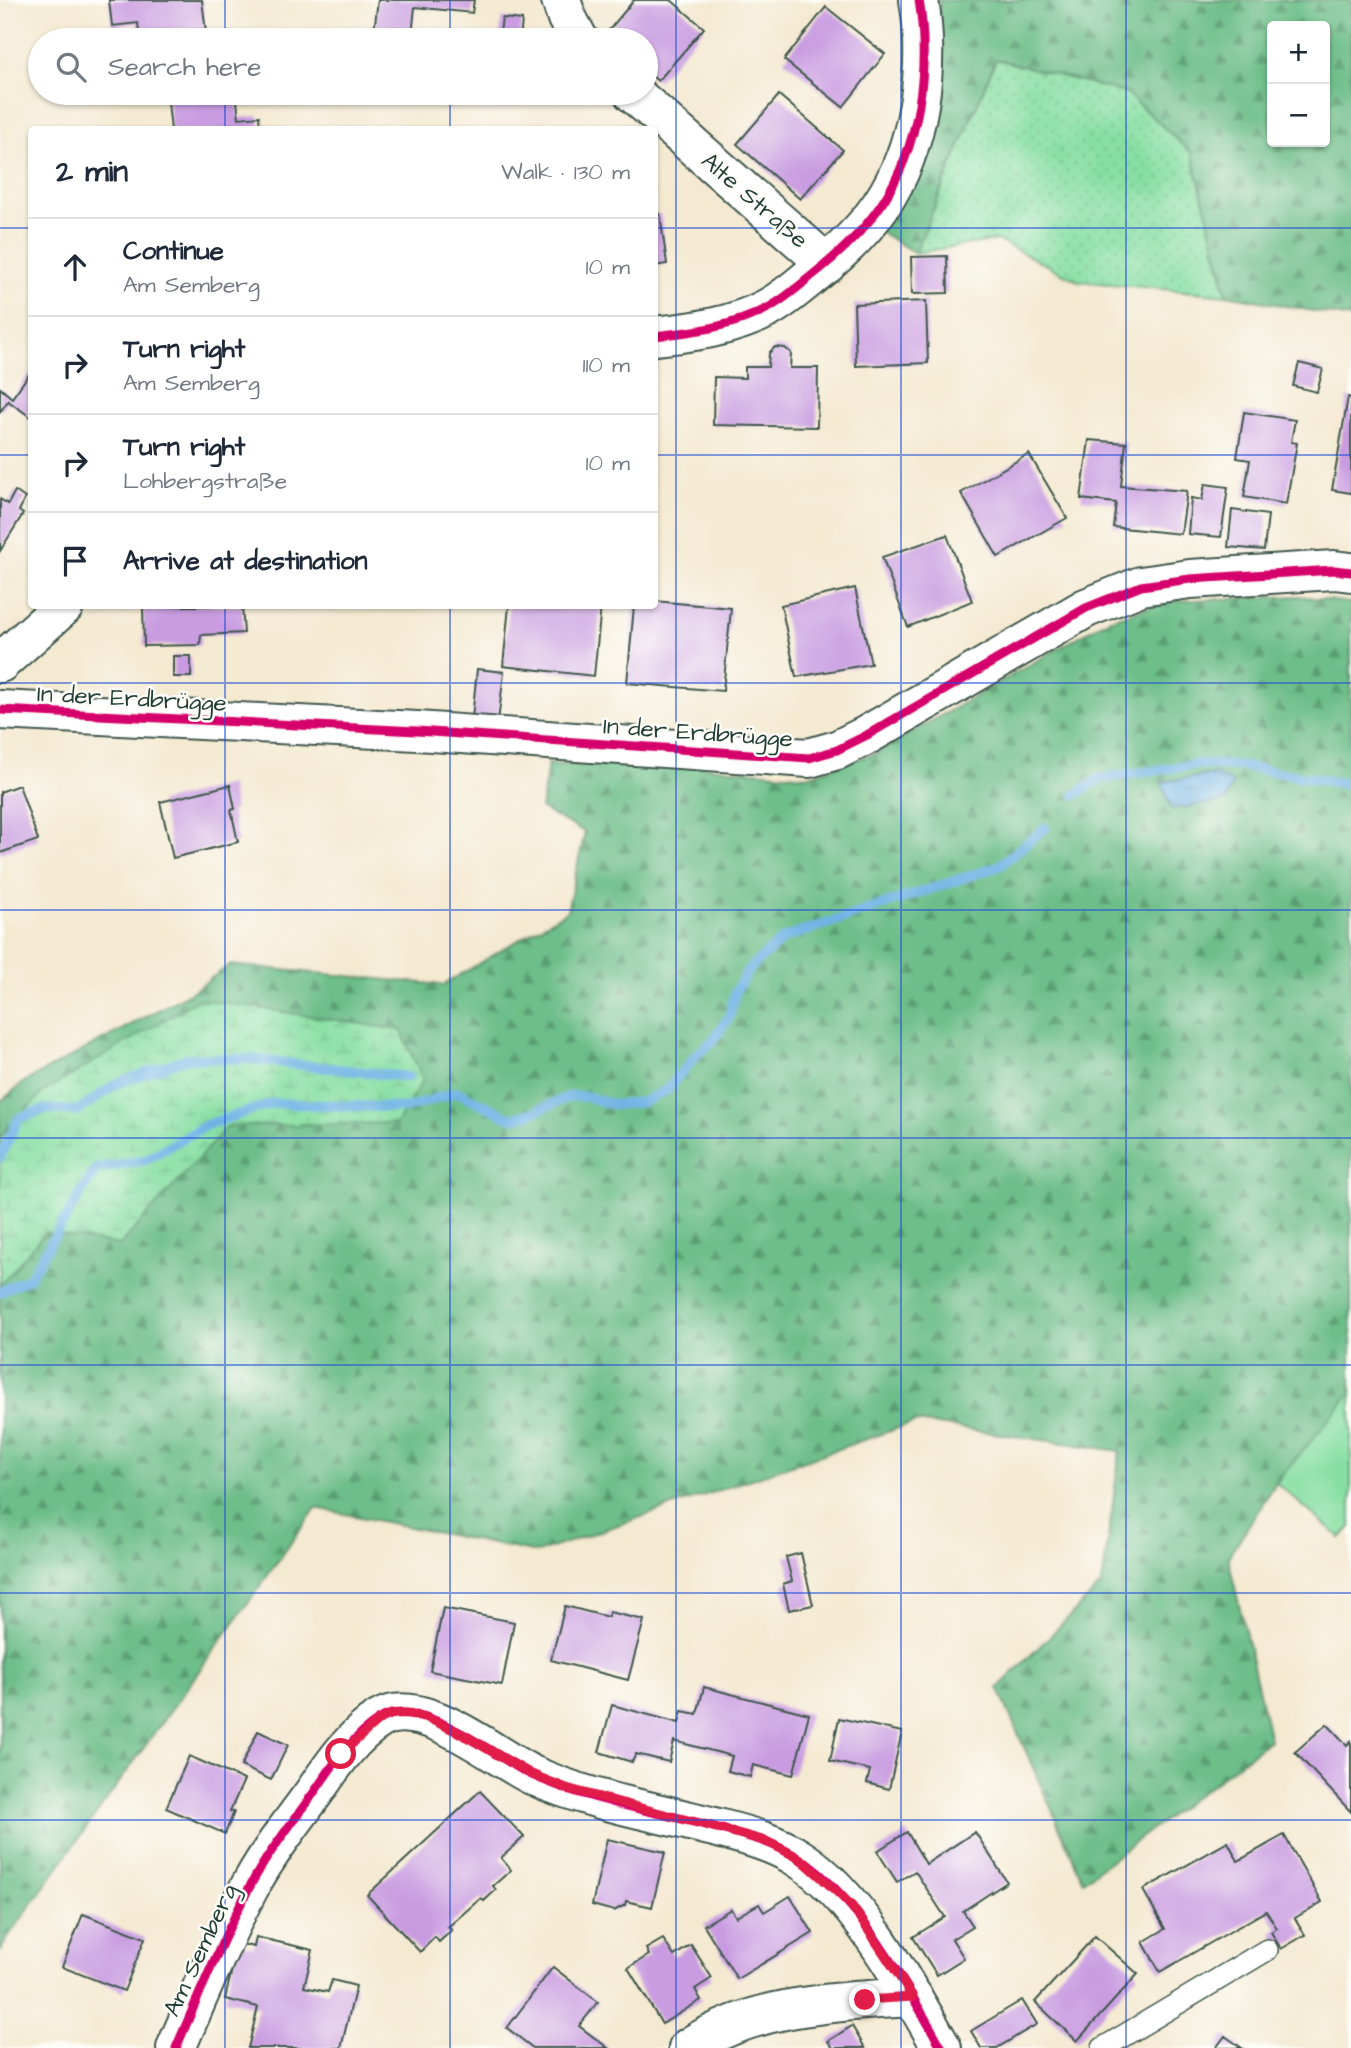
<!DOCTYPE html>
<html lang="en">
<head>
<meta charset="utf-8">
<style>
	:root { --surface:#fff; --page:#f2f2f3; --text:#1f2937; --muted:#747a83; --line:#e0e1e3 }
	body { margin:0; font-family:"Architects Daughter",sans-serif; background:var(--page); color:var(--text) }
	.controls { position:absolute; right:21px; top:21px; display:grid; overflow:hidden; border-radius:7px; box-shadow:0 2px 5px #0004 }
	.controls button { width:63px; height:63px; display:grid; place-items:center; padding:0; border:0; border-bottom:2px solid var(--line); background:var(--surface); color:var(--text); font:35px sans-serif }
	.stop { position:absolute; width:21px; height:21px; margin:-16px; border:5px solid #e11d48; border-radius:50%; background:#fff }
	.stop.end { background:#e11d48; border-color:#fff; box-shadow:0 2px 7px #0008 }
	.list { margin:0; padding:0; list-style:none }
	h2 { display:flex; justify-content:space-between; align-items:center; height:91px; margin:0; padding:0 28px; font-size:30px }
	h2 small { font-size:23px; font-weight:400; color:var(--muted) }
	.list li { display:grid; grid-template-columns:46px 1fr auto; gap:21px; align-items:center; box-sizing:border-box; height:98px; padding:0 28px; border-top:2px solid var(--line) }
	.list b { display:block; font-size:26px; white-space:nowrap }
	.list p { margin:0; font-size:23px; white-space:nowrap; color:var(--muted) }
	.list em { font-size:23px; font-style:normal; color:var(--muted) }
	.icon { flex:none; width:38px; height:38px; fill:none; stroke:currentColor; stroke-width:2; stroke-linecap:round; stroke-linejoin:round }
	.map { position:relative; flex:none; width:1351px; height:2048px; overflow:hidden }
	.search { position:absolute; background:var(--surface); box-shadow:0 2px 5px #0004; left:28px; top:28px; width:630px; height:77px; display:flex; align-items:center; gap:18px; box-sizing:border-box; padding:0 24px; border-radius:38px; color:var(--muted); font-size:26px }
	.panel { position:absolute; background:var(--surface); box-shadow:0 2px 5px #0004; left:28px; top:126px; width:630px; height:483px; border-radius:7px }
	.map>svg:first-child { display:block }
</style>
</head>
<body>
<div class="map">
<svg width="1351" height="2048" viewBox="0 0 1351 2048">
	<defs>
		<pattern id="grass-dots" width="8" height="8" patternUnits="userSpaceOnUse" patternTransform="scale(1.75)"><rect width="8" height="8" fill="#87dfa3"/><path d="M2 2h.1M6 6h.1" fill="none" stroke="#74c08d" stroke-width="1.8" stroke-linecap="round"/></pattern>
		<pattern id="forest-firs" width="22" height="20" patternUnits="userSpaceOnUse" patternTransform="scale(1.75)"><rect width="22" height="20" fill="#6dbe89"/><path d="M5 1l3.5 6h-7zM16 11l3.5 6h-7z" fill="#599c71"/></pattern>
		<pattern id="wetland-marsh" width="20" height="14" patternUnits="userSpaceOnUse" patternTransform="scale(1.75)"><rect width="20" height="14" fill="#87dfa3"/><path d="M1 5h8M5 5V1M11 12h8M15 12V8" fill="none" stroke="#74c08d"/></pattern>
		<pattern id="water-ripples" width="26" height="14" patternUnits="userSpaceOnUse" patternTransform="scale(1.75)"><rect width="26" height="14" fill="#6fb3e5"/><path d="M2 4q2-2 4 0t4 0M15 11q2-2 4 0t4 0" fill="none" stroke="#5b93ba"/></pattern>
	</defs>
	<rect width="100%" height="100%" fill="#fdfcf7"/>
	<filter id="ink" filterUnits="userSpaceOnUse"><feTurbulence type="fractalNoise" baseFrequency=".0143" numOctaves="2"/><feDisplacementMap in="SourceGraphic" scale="14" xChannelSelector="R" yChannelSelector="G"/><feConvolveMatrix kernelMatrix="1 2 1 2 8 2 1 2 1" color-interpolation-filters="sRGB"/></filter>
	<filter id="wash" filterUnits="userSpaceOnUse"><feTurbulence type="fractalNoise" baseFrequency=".00686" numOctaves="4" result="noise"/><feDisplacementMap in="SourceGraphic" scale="28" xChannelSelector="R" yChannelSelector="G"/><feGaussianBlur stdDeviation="1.57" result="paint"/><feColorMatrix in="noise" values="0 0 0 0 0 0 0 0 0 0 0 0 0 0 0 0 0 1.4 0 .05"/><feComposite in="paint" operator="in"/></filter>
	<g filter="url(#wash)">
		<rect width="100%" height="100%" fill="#f4e9d1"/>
		<polygon fill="url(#grass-dots)" stroke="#538e6c" stroke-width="2" points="996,59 1127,93 1192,153 1227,295 1078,281 997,240 915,253"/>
		<g fill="url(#forest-firs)" stroke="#467e5e" stroke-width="2" fill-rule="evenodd">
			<path d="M939 0H1351V318L1227 295 1192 153 1126 93 996 59 915 253 869 225 940 51ZM1272 26H1325V142H1272Z"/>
			<polygon points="1299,596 1351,603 1351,1393 1276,1483 1228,1557 1270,1740 1083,1881 998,1688 1102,1584 1120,1451 916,1422 537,1553 316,1508 8,1937 0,1952 0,1102 24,1082 190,993 230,965 443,985 567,911 585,832 541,809 548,764 698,766 807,776 876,753 1108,620 1168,601"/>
		</g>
		<polygon fill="url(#wetland-marsh)" stroke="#538e6c" stroke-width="2" points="199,999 401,1030 423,1080 397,1123 228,1126 120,1245 45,1232 0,1286 0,1138 42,1093"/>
		<polygon fill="#87dfa3" stroke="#538e6c" stroke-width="2" points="1351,1393 1351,1527 1341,1538 1276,1483"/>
		<polygon fill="url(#water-ripples)" stroke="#47788c" stroke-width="2" points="1215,774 1233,783 1225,801 1171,809 1162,782"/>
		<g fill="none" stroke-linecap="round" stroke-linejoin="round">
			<g stroke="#6fb3e5" stroke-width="10">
				<polyline points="1075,795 1099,779 1198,764 1241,766 1351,785"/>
				<polyline points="0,1157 19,1118 46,1109 78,1111 116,1084 187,1058 250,1059 408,1077"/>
				<polyline points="0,1292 29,1278 96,1169 145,1160 206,1125 274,1103 406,1108 457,1092 511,1118 529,1114 571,1096 588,1097 614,1105 643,1102 667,1090 697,1054 711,1043 729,1017 735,992 749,969 784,938 999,866 1045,828"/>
			</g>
		</g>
		<g id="blocks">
			<g fill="#c99ce1">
				<polygon points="109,0 202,0 207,40 140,40 138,23 112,26"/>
				<polygon points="378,0 474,0 472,13 415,7 412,35 374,31"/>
				<polygon points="634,0 671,0 704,28 658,81 646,71 646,40 610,40 604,36"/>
				<polygon points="826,7 885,54 843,107 784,60"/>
				<polygon points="502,18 522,20 520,40 499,40"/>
				<polygon points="167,93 236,93 239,118 259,116 260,130 171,130"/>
				<polygon points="779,95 843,150 800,199 737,144"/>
				<polygon points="660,214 667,264 654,266 654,215"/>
				<polygon points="947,256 948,293 912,294 911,257"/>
				<polygon points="926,301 928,363 856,366 854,304"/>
				<polygon points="775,347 785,348 791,353 790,368 818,368 817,427 713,425 714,377 745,378 745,367 768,367 769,353"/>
				<polygon points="1299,363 1323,369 1317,392 1293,386"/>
				<polygon points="32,370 32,418 8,401 0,412 0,388 12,398"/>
				<polygon points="1348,397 1351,398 1351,493 1332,490"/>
				<polygon points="1244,412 1295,420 1291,442 1297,443 1286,504 1244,497 1250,460 1237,458"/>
				<polygon points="1089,440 1126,443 1121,486 1187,491 1181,534 1113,527 1116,503 1081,499"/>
				<polygon points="1029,454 1067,518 998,557 961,493"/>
				<polygon points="1205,484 1228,487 1221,537 1188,534 1191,498 1202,500"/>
				<polygon points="15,491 25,498 19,511 23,514 0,551 0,499 8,504"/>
				<polygon points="1232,510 1268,515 1264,550 1228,547"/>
				<polygon points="947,535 972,601 908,627 882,557"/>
				<polygon points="855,588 871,664 796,677 781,605"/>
				<polygon points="654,601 731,608 723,691 627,683 634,606 654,606"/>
				<polygon points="143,606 242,606 244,633 201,635 200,645 144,646"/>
				<polygon points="509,606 601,606 594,676 503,666"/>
				<rect x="173" y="656" width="18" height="21"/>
				<polygon points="477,669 504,672 498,722 472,719"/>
				<polygon points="19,785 38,840 0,853 0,792"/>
				<polygon points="230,785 235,809 231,810 238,842 173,858 160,802"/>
				<polygon points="801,1553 813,1605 789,1610 783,1584 792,1581 786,1557"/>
				<polygon points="565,1606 608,1617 609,1612 644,1620 628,1680 551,1660"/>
				<polygon points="443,1608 514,1622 502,1685 430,1671"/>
				<polygon points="704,1687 809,1714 793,1775 753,1765 750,1777 728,1771 732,1756 674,1741 669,1762 636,1754 632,1762 599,1752 612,1705 679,1723 682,1711 697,1714"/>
				<polygon points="839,1718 902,1732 889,1789 867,1783 870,1770 830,1761"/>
				<polygon points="1327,1724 1347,1745 1351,1741 1351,1812 1295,1752"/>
				<polygon points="258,1731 288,1745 271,1780 241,1766"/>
				<polygon points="189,1756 244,1780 230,1811 234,1812 225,1834 166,1808"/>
				<polygon points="480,1791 524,1837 501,1858 511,1870 493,1886 496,1890 484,1901 481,1898 448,1927 452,1930 439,1942 435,1937 420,1952 367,1895"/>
				<polygon points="907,1832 926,1864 975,1832 1007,1882 963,1911 973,1926 952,1939 964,1958 937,1975 913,1937 945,1917 915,1871 897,1882 877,1851"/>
				<polygon points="1284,1835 1322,1902 1295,1918 1305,1935 1281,1949 1271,1932 1277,1928 1266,1911 1160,1972 1143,1942 1165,1929 1143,1890 1228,1842 1238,1861"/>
				<polygon points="607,1839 665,1852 652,1907 626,1901 625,1905 614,1911 592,1905"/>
				<polygon points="790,1896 813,1933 737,1979 704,1925 731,1909 736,1917 759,1904 764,1912"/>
				<polygon points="83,1914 145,1938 124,1991 62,1967"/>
				<polygon points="1095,1936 1138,1974 1077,2041 1035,2002"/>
				<polygon points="256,1937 313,1950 304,1987 328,1992 332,1980 356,1986 341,2048 248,2048 258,2007 225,1999 238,1943 254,1947"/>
				<polygon points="663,1939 674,1956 691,1945 712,1978 695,1989 701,2000 662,2024 628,1968 649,1955 646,1949"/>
				<polygon points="553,1967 598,2002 579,2026 608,2048 533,2048 507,2028"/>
				<polygon points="1022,2000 1037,2024 997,2048 981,2048 971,2031"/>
				<polygon points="852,2026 865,2048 833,2048 828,2041"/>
				<polygon points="1225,2036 1242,2048 1216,2048"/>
			</g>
		</g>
	</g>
	<g filter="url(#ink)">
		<use href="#blocks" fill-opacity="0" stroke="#3f574c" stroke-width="2"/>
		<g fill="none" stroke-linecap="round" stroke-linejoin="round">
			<defs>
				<polyline id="service" points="1103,2048 1267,1950"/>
				<g id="minor">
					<polyline points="561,0 567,18 579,40"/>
					<polyline points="633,93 827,264"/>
					<path d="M654 336C693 332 733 327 768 308 783 300 797 288 810 277 837 256 862 233 881 205 920 147 930 68 919 0"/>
					<polyline points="0,663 64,606"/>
					<polyline points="0,710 417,731 809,758 837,750 867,735 1086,608 1141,586 1190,579 1334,570 1351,572"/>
					<path d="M176 2048C199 1995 221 1941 248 1890 266 1855 292 1823 315 1791 332 1766 353 1735 380 1719 422 1694 494 1757 532 1775 589 1801 654 1811 714 1827 744 1835 774 1842 800 1859 858 1896 908 1989 942 2048"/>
					<path d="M688 2048C753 2004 837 2002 913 1997"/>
				</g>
			</defs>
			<use href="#service" stroke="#3f574c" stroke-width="24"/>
			<use href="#minor" stroke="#3f574c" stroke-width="42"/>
			<use href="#service" stroke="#fff" stroke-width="21"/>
			<use href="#minor" stroke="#fff" stroke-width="38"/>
			<defs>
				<g id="cycleway">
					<path d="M654 336C693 332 733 327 768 308 783 300 797 288 810 277 837 256 862 233 881 205 920 147 930 68 919 0"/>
					<polyline points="0,710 417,731 809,758 837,750 867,735 1086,608 1141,586 1190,579 1334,570 1351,572"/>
					<path d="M176 2048C199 1995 221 1941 248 1890 266 1855 292 1823 315 1791 332 1766 353 1735 380 1719 422 1694 494 1757 532 1775 589 1801 654 1811 714 1827 744 1835 774 1842 800 1859 858 1896 908 1989 942 2048"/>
				</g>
			</defs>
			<use href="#cycleway" stroke="#fdfcf7" stroke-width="13"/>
			<use href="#cycleway" stroke="#d6006c" stroke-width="9"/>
		</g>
	</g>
	<g fill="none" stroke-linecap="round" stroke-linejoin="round" filter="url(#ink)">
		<polyline stroke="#e11d48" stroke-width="9" points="341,1754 379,1720 392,1714 406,1713 425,1717 462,1734 531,1774 566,1788 766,1841 801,1859 852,1906 913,1997 865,2000"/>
	</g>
	<path fill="none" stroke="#1d4ed8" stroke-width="2" stroke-opacity="0.55" d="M225 0V40M450 0V40M676 0V2048M901 0V2048M1126 0V2048M225 93V130M450 93V130M0 228H32M654 228H1351M0 455H32M654 455H1351M225 606V2048M450 606V2048M0 683H1351M0 910H1351M0 1138H1351M0 1365H1351M0 1593H1351M0 1820H1351"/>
	<g text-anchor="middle" stroke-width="5" stroke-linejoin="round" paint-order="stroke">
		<g font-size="24" fill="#1f3d34" stroke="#fdfcf7">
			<text transform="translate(755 200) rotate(41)" y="8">Alte Straße</text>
			<text transform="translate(132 698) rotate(3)" y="8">In der Erdbrügge</text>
			<text transform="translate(698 732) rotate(4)" y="8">In der Erdbrügge</text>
			<text transform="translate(200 1950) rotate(-65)" y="8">Am Semberg</text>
		</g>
	</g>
</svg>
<div class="controls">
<button>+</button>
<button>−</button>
</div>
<div class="stop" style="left:341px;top:1754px"></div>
<div class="stop end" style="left:865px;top:2000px"></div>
<div class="search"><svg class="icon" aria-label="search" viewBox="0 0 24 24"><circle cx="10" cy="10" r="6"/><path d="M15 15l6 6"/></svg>Search here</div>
<section class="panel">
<h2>2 min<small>Walk · 130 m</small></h2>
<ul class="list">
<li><svg class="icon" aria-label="ahead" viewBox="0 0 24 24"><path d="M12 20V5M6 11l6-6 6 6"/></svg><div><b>Continue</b><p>Am Semberg</p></div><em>10 m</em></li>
<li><svg class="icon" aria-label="right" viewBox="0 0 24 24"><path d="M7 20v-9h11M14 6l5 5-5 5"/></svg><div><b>Turn right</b><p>Am Semberg</p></div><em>110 m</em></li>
<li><svg class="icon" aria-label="right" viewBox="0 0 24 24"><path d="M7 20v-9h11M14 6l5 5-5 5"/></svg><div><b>Turn right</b><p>Lohbergstraße</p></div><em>10 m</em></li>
<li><svg class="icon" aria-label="arrive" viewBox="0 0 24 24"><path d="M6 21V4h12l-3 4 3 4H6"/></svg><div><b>Arrive at destination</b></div></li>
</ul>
</section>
</div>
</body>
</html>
